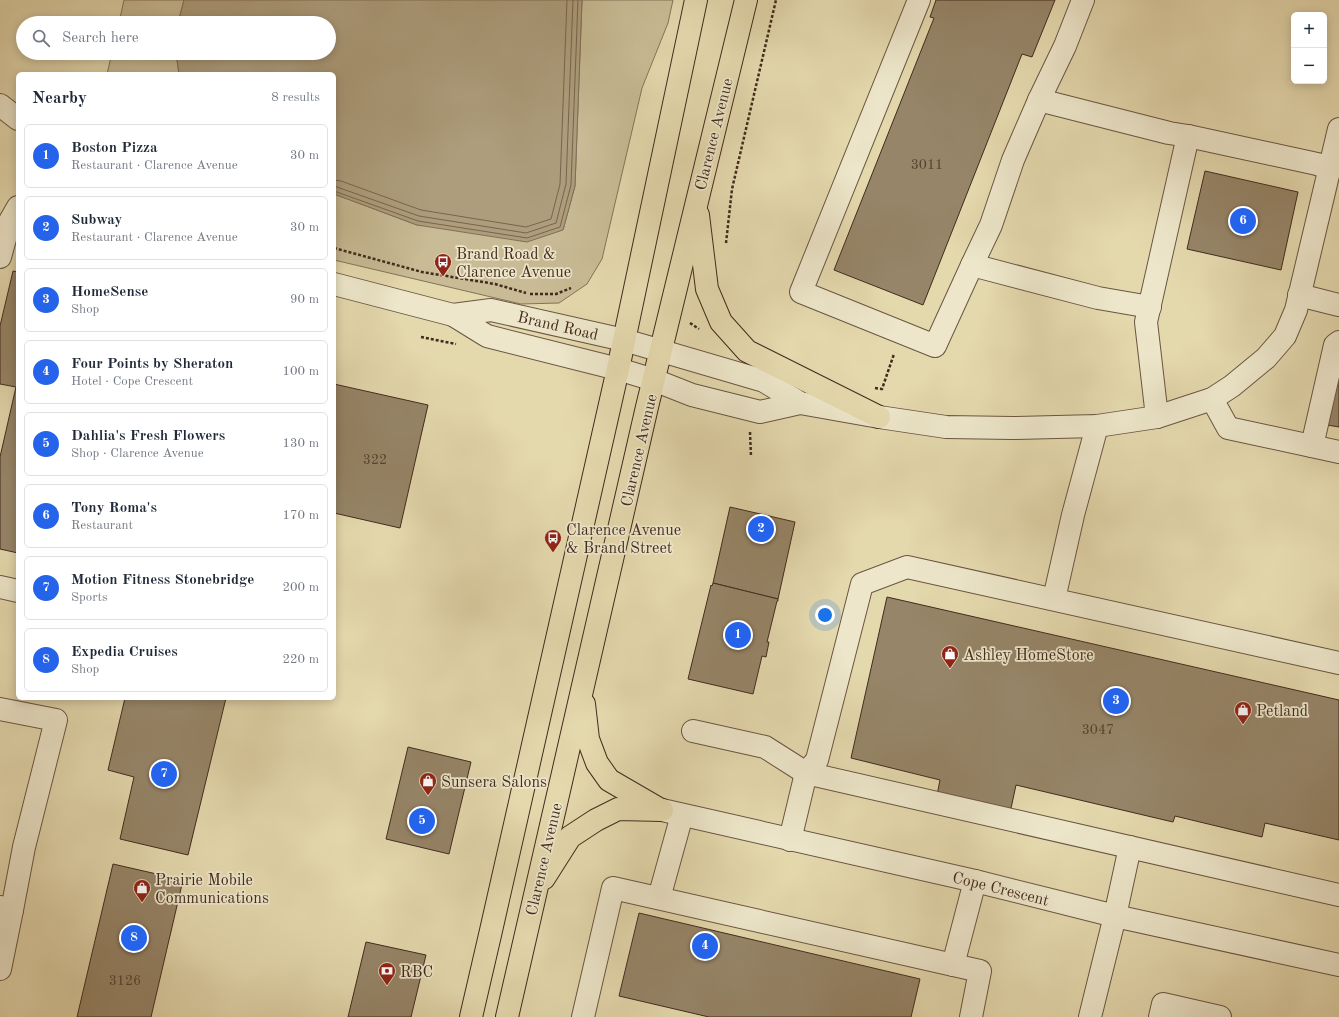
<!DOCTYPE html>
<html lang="en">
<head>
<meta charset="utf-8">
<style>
	:root { --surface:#fff; --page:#f2f2f3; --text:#1f2937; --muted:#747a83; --line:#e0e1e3; --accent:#2563eb }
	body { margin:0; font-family:"Old Standard TT",serif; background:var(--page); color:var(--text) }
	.controls { position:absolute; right:12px; top:12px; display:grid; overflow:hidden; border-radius:6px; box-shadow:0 2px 10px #0003 }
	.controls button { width:36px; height:36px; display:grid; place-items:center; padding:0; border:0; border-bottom:1px solid var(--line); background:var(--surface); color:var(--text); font:20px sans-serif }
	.you { position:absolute; left:825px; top:615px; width:14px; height:14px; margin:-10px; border:3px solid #fff; border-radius:50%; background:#1a73e8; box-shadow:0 0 0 6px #1a73e833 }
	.badge { display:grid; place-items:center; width:26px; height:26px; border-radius:50%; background:var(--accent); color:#fff; font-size:13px; font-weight:700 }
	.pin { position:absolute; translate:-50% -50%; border:2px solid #fff; box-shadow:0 1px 4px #0006 }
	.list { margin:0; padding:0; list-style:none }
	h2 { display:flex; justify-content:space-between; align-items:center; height:52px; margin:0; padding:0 16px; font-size:17px }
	h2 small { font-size:13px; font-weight:400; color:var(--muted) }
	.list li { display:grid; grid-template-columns:26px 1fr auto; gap:12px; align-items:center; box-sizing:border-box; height:64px; margin:0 8px 8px; padding:0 8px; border:1px solid var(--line); border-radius:6px }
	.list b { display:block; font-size:15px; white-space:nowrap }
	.list p { margin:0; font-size:13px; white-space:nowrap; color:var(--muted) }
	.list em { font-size:13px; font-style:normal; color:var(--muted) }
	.icon { flex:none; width:22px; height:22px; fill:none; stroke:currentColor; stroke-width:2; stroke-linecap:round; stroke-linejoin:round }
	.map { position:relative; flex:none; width:1339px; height:1017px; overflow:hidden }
	.search { position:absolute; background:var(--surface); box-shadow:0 2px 10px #0003; left:16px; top:16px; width:320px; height:44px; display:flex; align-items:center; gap:10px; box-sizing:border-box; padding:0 14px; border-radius:22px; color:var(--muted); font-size:15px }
	.panel { position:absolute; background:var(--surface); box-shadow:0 2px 10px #0003; left:16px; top:72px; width:320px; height:628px; border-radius:6px }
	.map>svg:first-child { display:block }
</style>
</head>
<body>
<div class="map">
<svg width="1339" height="1017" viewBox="0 0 1339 1017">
	<rect width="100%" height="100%" fill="#e4d8ad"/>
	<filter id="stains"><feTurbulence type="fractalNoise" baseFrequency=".005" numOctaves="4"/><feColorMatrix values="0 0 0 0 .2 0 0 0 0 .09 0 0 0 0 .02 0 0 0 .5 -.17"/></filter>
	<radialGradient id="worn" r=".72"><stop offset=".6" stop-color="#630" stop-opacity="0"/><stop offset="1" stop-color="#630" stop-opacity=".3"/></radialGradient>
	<g fill="#c8bb95" stroke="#85735a">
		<polygon points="124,0 184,0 178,23 119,23"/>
		<polygon points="582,0 673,0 668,23 642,88 602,259 587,284 559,303 521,304 334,260 334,194 417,225 563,230 575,186"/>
		<polygon points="112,53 176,53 179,74 107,74"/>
	</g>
	<polygon fill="#ad9d7c" stroke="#826f56" points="184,0 582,0 575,186 563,230 527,242 417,225 334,194 334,74 179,74 176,53 329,53 329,23 178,23"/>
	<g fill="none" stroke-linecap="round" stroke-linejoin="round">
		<g stroke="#78644d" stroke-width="1">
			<polyline points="334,180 341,181 421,210 526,227 551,219 560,184 567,0"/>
			<polyline points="334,186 419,216 526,233 556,223 566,184 573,0"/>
			<polyline points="334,191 418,221 527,238 560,227 571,185 578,0"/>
		</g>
	</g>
	<g fill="#968568" stroke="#422b1e">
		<polygon points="936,0 1055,0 1032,57 1022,54 923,305 834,270 934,18 930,17"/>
		<polygon points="1205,171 1298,192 1281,270 1187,249"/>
		<polygon points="13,271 18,272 18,553 0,549 0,457 16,387 0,384 0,326"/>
		<polygon points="1339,372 1339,427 1327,425"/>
		<polygon points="334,384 428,405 400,528 334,513"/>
		<polygon points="730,507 795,522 778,599 713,583"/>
		<polygon points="713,583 778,599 778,601 777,601 767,642 769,642 766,657 762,656 753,694 688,679 711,585 712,586"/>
		<polygon points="887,597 1339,700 1339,840 1265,823 1262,837 1175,816 1173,822 1016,785 1010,813 937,795 940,780 851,758"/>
		<polygon points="125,698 226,698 188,855 120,839 134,777 108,770"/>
		<polygon points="408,747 471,762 449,854 386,839"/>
		<polygon points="113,864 183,880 151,1017 77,1017"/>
		<polygon points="639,913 920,979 911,1017 709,1017 619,996"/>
		<polygon points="366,942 426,955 411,1017 348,1017"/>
	</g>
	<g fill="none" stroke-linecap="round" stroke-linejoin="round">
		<defs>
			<g id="minor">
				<polyline points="919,0 801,292 935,346 972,265 991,225 1013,160 1039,100 1065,46 1083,0"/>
				<polyline points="1039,100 1169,133 1188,136 1317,164 1329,168"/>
				<polyline points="0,105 18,119"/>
				<polyline points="0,257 10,221 18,207"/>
				<polyline points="972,265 1098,298 1150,307"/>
				<polyline points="334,284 453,315 487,336 618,369 654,380 692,395 760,412 800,403"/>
				<polyline points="1299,295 1339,305"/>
				<polyline points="453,315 491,310 624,340 764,381 800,403 879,417 946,427 1013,428 1097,426 1157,417 1212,399 1232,386 1266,358 1285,336 1296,310 1339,129"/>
				<polyline points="1212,399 1228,428 1339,452"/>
				<polyline points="1157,417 1146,322 1188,136"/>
				<polyline points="1312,446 1335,345 1339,342"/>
				<polyline points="0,587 18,591"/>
				<polyline points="1054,599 1073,515 1097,426"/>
				<polyline points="0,709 56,720 24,847 12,910"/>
				<polyline points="693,731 765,747 806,773 1339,895"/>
				<polyline points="662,810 975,881 1115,916 1339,965"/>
				<polyline points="790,840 806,773 817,760 862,584 907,567 1339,663"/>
				<polyline points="659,898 682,815"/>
				<polyline points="0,907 12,910 0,969"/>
				<polyline points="953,965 975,881"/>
				<polyline points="583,1017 613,888 980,971 971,1017"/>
				<polyline points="1090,1017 1115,916 1130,847"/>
				<polyline points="1160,1017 1163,1004 1220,1017"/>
			</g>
			<g id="major">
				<polyline points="698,215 707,289 721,322 747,351 879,417"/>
				<polyline points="584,704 588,739 597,763 609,780 659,809"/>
				<polyline points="544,878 570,837 596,820 618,809 662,810"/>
				<polyline points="471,1017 490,935 618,369 696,0"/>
				<polyline points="507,1017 647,407 746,0"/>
			</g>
		</defs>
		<use href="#minor" stroke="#6a5642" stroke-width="24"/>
		<use href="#major" stroke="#422b1e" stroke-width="24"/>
		<g stroke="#422b1e" stroke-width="2.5" stroke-dasharray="3 2" stroke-linecap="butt">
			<polyline points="726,243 732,189 776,0"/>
			<polyline points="334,248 422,272 495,284 526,293"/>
			<polyline points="530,294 556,294 571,288"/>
			<polyline points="690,323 699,329"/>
			<polyline points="421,337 456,344"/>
			<polyline points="875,388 882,389 894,354"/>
			<polyline points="750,432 751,457"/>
		</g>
		<use href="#minor" stroke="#ede6ca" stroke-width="22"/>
		<use href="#major" stroke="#e4d8ad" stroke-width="22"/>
	</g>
	<defs>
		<symbol id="bus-pin" viewBox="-11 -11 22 30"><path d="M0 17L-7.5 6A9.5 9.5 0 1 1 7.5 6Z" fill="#8f2418" stroke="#ede6ca"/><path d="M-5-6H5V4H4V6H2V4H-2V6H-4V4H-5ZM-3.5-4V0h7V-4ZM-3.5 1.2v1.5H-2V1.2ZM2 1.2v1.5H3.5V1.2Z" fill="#fff"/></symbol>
		<symbol id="shop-pin" viewBox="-11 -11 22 30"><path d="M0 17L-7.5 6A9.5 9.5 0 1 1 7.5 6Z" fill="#8f2418" stroke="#ede6ca"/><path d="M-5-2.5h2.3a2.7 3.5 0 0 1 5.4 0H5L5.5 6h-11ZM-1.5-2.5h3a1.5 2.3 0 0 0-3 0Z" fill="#fff"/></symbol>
		<symbol id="bank-pin" viewBox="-11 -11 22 30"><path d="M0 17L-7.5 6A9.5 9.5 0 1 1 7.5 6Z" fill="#8f2418" stroke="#ede6ca"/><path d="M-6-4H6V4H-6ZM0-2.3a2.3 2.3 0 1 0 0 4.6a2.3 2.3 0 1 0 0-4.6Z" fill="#fff"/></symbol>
	</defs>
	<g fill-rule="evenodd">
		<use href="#bus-pin" x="433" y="252" width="20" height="27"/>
		<use href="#bus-pin" x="543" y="528" width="20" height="27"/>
		<use href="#shop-pin" x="940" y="644" width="20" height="27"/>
		<use href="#shop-pin" x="1233" y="700" width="20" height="27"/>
		<use href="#shop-pin" x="418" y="771" width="20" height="27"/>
		<use href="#shop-pin" x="132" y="878" width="20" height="27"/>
		<use href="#bank-pin" x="377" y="961" width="20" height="27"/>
	</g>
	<g text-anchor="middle" stroke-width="3.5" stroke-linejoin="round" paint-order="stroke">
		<g font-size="14" fill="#574230">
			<text x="927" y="169">3011</text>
			<text x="375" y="464">322</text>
			<text x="1098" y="734">3047</text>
			<text x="125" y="985">3126</text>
		</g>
		<g font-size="16" fill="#422b1e" stroke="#ede6ca">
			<text transform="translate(713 134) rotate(-76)" y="6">Clarence Avenue</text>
			<text transform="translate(558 325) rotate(13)" y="6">Brand Road</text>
			<text transform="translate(638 450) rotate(-77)" y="6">Clarence Avenue</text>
			<text transform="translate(543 859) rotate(-77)" y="6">Clarence Avenue</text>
			<text transform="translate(1001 888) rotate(14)" y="6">Cope Crescent</text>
		</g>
		<g font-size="16" fill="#422b1e" stroke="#ede6ca" text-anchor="start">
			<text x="456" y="259">Brand Road &amp;<tspan x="456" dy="18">Clarence Avenue</tspan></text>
			<text x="566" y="535">Clarence Avenue<tspan x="566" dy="18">&amp; Brand Street</tspan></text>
			<text x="963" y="660">Ashley HomeStore</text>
			<text x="1256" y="716">Petland</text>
			<text x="441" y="787">Sunsera Salons</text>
			<text x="155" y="885">Prairie Mobile<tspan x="155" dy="18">Communications</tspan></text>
			<text x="400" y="977">RBC</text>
		</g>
	</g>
	<rect width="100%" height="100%" filter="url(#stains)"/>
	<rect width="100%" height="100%" fill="url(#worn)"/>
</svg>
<div class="controls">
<button>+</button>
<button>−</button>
</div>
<div class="you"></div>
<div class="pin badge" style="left:738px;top:635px">1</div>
<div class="pin badge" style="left:761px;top:529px">2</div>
<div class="pin badge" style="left:1116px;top:701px">3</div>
<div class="pin badge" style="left:705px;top:946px">4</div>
<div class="pin badge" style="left:422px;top:821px">5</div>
<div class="pin badge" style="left:1243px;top:221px">6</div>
<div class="pin badge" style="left:164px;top:774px">7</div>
<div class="pin badge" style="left:134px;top:938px">8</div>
<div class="search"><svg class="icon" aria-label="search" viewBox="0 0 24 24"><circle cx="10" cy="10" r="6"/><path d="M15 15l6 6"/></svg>Search here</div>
<section class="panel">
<h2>Nearby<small>8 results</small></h2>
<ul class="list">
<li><span class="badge">1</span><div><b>Boston Pizza</b><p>Restaurant · Clarence Avenue</p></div><em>30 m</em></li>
<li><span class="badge">2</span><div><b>Subway</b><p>Restaurant · Clarence Avenue</p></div><em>30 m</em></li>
<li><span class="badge">3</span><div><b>HomeSense</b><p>Shop</p></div><em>90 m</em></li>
<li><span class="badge">4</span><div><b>Four Points by Sheraton</b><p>Hotel · Cope Crescent</p></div><em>100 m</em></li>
<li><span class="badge">5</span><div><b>Dahlia's Fresh Flowers</b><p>Shop · Clarence Avenue</p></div><em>130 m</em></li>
<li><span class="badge">6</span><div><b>Tony Roma's</b><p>Restaurant</p></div><em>170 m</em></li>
<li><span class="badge">7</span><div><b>Motion Fitness Stonebridge</b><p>Sports</p></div><em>200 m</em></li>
<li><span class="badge">8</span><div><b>Expedia Cruises</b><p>Shop</p></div><em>220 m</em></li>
</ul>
</section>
</div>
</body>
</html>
